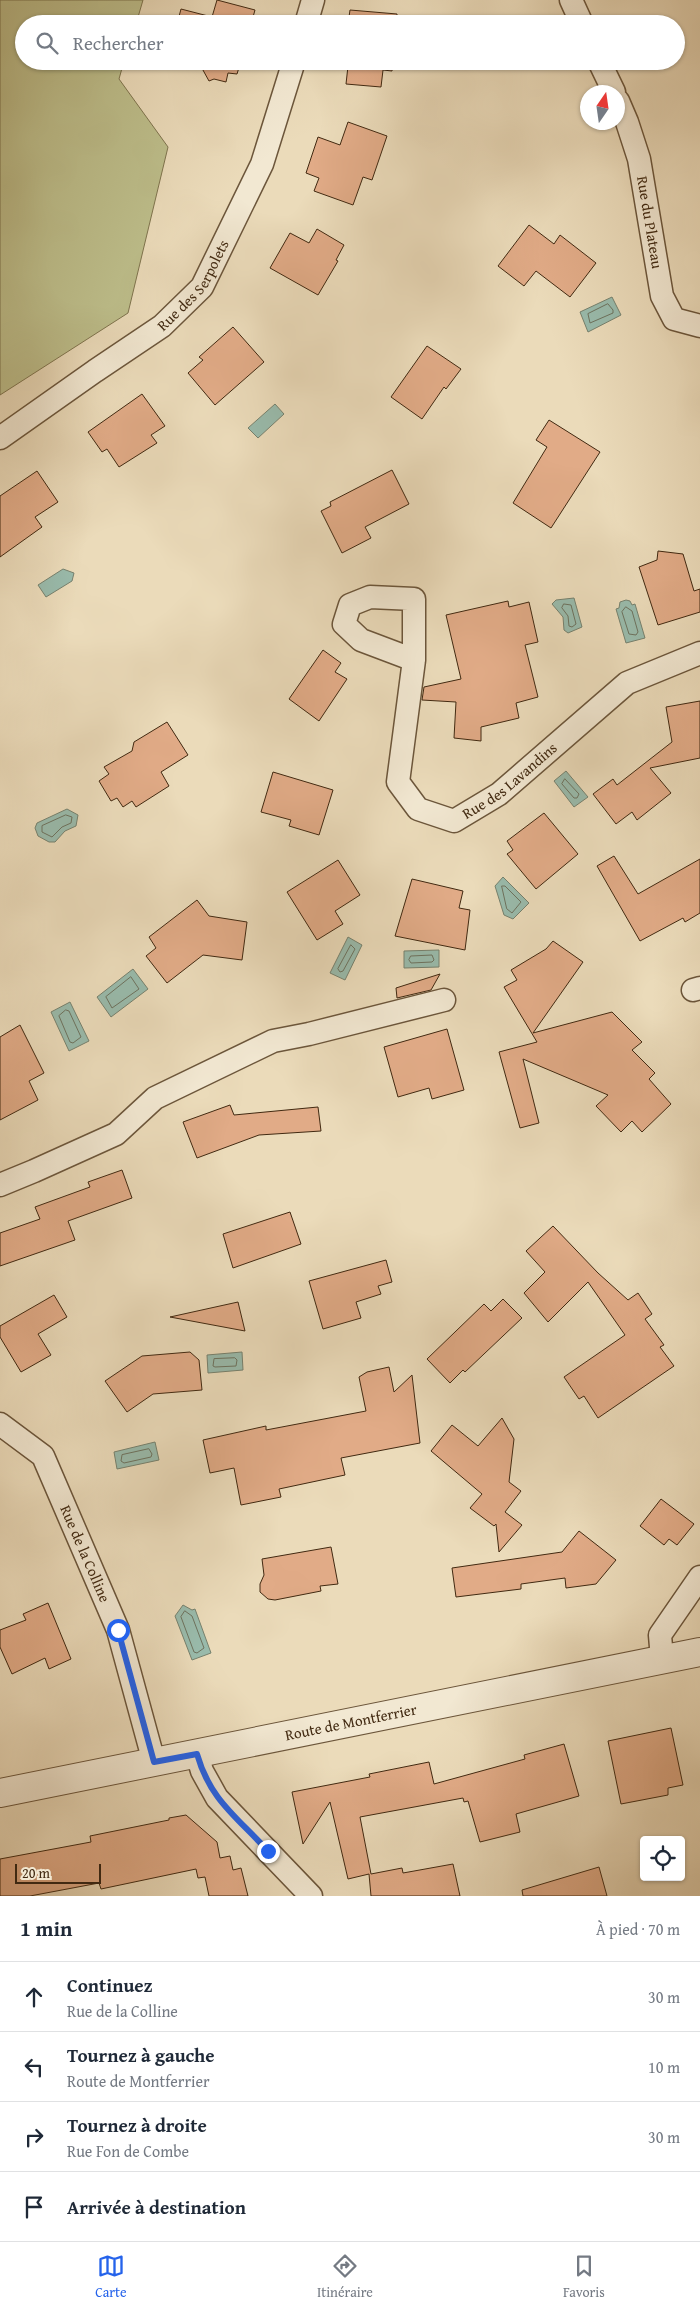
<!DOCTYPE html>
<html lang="fr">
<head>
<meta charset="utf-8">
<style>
	:root { --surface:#fff; --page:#f2f2f3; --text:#1f2937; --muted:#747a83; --line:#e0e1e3; --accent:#2563eb }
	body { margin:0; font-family:"Gentium Book Plus",serif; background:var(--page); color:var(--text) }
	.controls { position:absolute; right:15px; bottom:15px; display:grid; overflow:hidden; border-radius:5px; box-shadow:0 1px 4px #0004 }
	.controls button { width:45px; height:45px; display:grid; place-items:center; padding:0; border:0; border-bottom:1px solid var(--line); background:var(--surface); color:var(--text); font:25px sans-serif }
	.compass { position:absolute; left:580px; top:85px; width:45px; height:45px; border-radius:50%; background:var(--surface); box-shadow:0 1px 4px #0004; rotate:13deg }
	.scale { position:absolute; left:15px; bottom:12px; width:86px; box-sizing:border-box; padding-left:5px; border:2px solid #412911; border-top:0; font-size:14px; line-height:18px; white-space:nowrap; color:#412911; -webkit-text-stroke:4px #f2e8d2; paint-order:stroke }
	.stop { position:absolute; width:15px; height:15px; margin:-11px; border:4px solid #2563eb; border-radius:50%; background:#fff }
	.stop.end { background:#2563eb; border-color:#fff; box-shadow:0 1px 5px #0008 }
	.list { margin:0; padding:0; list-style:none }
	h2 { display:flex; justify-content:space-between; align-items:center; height:65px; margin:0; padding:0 20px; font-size:21px }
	h2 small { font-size:16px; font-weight:400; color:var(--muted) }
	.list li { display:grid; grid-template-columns:32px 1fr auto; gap:15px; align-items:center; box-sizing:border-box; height:70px; padding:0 20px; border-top:1px solid var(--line) }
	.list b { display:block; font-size:19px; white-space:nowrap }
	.list p { margin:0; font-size:16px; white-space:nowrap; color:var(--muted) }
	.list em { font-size:16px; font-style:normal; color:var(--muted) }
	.icon { flex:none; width:28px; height:28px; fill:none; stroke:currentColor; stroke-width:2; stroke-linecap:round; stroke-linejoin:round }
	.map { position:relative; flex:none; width:700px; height:1896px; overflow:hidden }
	.search { position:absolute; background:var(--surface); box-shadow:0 1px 4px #0004; left:15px; right:15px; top:15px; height:55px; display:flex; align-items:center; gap:12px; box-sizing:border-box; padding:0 18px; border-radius:28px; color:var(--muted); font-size:19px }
	.sheet { height:345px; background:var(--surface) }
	nav { display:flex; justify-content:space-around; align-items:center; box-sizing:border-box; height:70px; border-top:1px solid var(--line); background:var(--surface); font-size:14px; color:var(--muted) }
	nav a { display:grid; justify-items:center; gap:2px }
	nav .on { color:var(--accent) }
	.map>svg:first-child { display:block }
</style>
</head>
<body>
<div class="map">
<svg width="700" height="1896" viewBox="0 0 700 1896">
	<rect width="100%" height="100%" fill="#ebdbba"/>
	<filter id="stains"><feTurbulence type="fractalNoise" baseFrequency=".004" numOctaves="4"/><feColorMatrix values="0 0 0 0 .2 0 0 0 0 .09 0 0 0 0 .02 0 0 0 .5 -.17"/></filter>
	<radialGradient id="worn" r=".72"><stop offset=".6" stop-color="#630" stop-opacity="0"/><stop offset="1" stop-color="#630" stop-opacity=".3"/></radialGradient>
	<polygon fill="#bdbe8b" stroke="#7f744e" points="0,0 143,0 136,24 24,24 24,61 124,61 119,79 168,147 128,313 0,395"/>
	<g fill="#99bbac" stroke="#76816e">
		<polygon points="612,297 621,315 588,332 580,312"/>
		<polygon points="275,404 284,414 258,438 248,428"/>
		<polygon points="63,569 74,573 72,581 46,597 38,585"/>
		<polygon points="574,598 582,627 568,633 564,630 563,617 552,604 556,600"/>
		<polygon points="626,600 630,601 632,605 635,604 645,638 626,643 616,609 619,608 620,602"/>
		<polygon points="566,771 588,797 574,807 554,781"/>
		<polygon points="67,809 78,815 76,826 65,831 55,842 49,842 38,836 35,828 37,823"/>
		<polygon points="503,877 529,903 513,919 504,915 495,886"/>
		<polygon points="348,937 362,945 345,980 330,973"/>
		<polygon points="439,950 439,967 404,968 404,951"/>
		<polygon points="133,969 148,989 111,1017 97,997"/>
		<polygon points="70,1002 89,1041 69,1051 51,1012"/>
		<polygon points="242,1352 243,1370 208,1373 207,1355"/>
		<polygon points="155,1442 159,1460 117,1469 114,1452"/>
		<polygon points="183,1605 192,1610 195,1609 211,1653 192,1660 175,1616"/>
	</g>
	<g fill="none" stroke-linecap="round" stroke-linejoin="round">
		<g stroke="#6d725e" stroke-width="1">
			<polygon points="608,304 613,310 613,313 590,323 588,314"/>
			<polygon points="564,604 571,605 576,624 572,627 569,626 568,616 562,608"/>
			<polygon points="626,607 632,611 638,632 636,635 629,634 622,612"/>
			<polygon points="565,779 579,794 577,798 574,798 562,784"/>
			<polygon points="66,815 72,817 71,823 62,827 52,837 42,832 42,826"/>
			<polygon points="502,886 505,886 521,902 512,913 507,909"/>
			<polygon points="351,945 355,949 343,971 340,972 338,969"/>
			<polygon points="411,956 432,955 434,960 432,962 411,963 409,960"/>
			<polygon points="131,977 139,989 112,1008 106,997"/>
			<polygon points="66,1010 69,1011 81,1037 73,1043 70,1042 59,1016"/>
			<polygon points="235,1358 237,1360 236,1366 215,1367 213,1366 214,1359"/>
			<polygon points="149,1449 152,1454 151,1457 124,1463 121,1461 122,1455"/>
			<polygon points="185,1611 192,1616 204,1648 197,1653 194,1652 181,1617"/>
		</g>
	</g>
	<g fill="#e1ab87" stroke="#412911">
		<polygon points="217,0 255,10 251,24 177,24 181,9 212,17"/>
		<polygon points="350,10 397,14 397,24 348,24"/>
		<polygon points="198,61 241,61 237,74 228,73 226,82 214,79 209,81"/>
		<polygon points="344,61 393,61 392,71 383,70 381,87 346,84 348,66 343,65"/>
		<polygon points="348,122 387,136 372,180 363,177 353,205 314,191 319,178 306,173 318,137 340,145"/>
		<polygon points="529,225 554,244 560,235 596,263 570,297 536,271 524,286 498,266"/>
		<polygon points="317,229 344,245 336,260 338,261 318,295 270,268 290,233 309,243"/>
		<polygon points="233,327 264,362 215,405 188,373 203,360 199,357"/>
		<polygon points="427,346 461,369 446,389 444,387 422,419 391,397"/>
		<polygon points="142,394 165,426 151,435 157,443 119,467 107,449 102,452 88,432"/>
		<polygon points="549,420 600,452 551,528 513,503 547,447 536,440"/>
		<polygon points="392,470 409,504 365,527 371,538 342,553 321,511 331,506 330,502"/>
		<polygon points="37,471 58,502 35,517 42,527 0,557 0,496"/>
		<polygon points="658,551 683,554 694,591 700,589 700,612 658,625 639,567 657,560"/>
		<polygon points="508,601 509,607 529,602 538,642 525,645 538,697 516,703 519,718 481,727 481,741 454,738 456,702 422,700 424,687 461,679 446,615"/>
		<polygon points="323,650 341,663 335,672 347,679 319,721 289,699"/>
		<polygon points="700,701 700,758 650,768 671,793 637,820 632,812 616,824 593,794 613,779 617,785 672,742 666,707"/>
		<polygon points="167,722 188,755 161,772 169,786 136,807 132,801 123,807 117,798 111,801 99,781 109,774 104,767 132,751 134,742"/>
		<polygon points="273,772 333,790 319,835 289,826 291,820 261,812"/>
		<polygon points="544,813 578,854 536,889 507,854 513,850 507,841"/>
		<polygon points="614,856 638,894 700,859 700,913 685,922 683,918 640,941 597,866"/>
		<polygon points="338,860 360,895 335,911 343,924 317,940 287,892"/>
		<polygon points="412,879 463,891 459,908 470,910 465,950 395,936"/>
		<polygon points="197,900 209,916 247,922 242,960 203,955 167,983 146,956 156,948 149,937"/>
		<polygon points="553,941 583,962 533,1033 612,1012 642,1042 632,1050 655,1073 649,1079 671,1104 642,1132 632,1121 621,1132 596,1106 608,1095 523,1059 539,1123 520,1128 499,1052 537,1042 504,987 517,980 511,970 546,949"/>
		<polygon points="440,974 431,990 397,998 396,988"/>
		<polygon points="20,1025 44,1073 29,1081 38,1100 0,1120 0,1037"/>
		<polygon points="447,1029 464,1090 432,1099 429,1088 398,1097 384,1047"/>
		<polygon points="230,1105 234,1115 318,1107 321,1131 259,1135 197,1158 183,1122"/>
		<polygon points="122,1170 132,1198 68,1221 75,1240 0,1266 0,1233 40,1219 35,1207 90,1187 88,1182"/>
		<polygon points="290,1212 301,1244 233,1268 223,1234"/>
		<polygon points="553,1226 598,1273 628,1300 638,1293 652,1314 645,1319 664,1345 660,1347 674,1366 598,1418 584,1396 579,1399 564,1377 625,1335 588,1282 548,1322 524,1293 545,1272 526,1251"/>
		<polygon points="386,1260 392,1282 378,1286 381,1294 356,1302 361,1318 323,1329 309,1281"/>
		<polygon points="54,1295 67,1317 38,1334 51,1355 21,1372 0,1337 0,1326"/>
		<polygon points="503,1299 522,1318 465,1372 463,1370 450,1383 427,1359 484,1304 491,1311"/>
		<polygon points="238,1302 245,1331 170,1317"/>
		<polygon points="190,1352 199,1360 202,1390 153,1394 127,1412 105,1381 142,1356"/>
		<polygon points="389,1367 394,1392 412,1375 420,1443 341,1458 345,1475 279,1489 281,1497 241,1505 234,1468 210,1473 203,1440 266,1426 266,1430 366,1411 359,1377 367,1372"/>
		<polygon points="502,1418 514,1439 509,1482 521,1491 505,1512 522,1525 499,1552 496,1524 494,1526 470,1508 482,1494 431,1451 452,1425 478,1446"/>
		<polygon points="661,1499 694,1524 677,1545 669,1539 664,1545 640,1526"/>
		<polygon points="579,1531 616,1560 596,1584 566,1588 565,1578 521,1584 521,1589 456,1597 452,1568 562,1552"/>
		<polygon points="331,1547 338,1584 320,1586 321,1591 275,1600 268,1599 260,1592 260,1584 264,1575 262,1559"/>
		<polygon points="48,1603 71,1659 49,1669 45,1658 12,1674 0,1647 0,1630 26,1620 23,1614"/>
		<polygon points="671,1728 683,1785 668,1788 668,1795 621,1804 608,1741"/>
		<polygon points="564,1744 579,1796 516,1814 520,1832 480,1842 468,1801 464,1802 463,1798 360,1817 371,1874 402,1868 403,1873 453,1864 460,1896 371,1896 369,1874 348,1879 330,1802 303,1844 292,1792 370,1777 369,1774 429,1762 434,1784 525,1759 524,1755"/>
		<polygon points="186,1815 217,1842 220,1858 230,1856 233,1870 241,1868 248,1896 209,1896 205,1877 198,1878 196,1869 101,1889 99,1883 30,1896 0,1896 0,1859 91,1842 90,1836 169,1820 169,1818"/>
		<polygon points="599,1867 607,1896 523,1896 522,1890"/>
	</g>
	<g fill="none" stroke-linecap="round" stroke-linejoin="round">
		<defs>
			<g id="minor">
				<polyline points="571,0 582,24"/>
				<polyline points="306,24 313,0"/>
				<polyline points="599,61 614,92"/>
				<path id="s1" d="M618 101 627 122 639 159 662 296 674 319 700 326"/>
				<path id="s2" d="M0 438 95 371 162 326 202 287 262 164 294 61"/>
				<path id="s3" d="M414 660 361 640 344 624 350 605 370 597 414 599V660L398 782 418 809 454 821 499 794 627 683 700 653"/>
				<polyline points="693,990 700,988"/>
				<polyline points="0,1185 34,1171 116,1134 155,1098 273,1041 309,1034 444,1000"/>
				<path id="s4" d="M0 1424 43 1456 118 1630 154 1762"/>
				<polyline points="662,1659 660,1635 700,1577"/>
				<polyline points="197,1754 202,1771 217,1798 311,1896"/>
			</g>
			<g id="tertiary">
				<path id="s5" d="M0 1793 700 1652"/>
			</g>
		</defs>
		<use href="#minor" stroke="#6c563b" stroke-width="25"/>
		<use href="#tertiary" stroke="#6c563b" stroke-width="30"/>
		<use href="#minor" stroke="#f2e8d2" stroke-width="22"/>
		<use href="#tertiary" stroke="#f2e8d2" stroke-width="28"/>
	</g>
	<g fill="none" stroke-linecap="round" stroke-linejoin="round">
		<path stroke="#2563eb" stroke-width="6" d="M118 1630 154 1762 197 1754C210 1800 237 1817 268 1851"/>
	</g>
	<g text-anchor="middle" stroke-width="4" stroke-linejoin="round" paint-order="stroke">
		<g font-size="15" fill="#412911" stroke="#f2e8d2">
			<text dy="5" stroke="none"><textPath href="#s1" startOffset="126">Rue du Plateau</textPath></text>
			<text dy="5" stroke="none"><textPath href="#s2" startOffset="249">Rue des Serpolets</textPath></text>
			<text dy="5" stroke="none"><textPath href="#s3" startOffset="490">Rue des Lavandins</textPath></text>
			<text dy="5" stroke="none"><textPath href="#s4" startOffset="160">Rue de la Colline</textPath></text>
			<text dy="5" stroke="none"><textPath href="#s5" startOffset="358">Route de Montferrier</textPath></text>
		</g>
	</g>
	<rect width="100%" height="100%" filter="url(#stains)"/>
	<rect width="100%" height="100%" fill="url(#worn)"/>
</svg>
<div class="controls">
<button><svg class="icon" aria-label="locate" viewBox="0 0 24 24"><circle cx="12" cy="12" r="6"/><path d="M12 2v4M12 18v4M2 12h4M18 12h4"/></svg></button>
</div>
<svg class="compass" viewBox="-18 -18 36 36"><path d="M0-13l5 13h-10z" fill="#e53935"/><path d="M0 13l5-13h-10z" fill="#747a83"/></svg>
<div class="scale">20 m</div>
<div class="stop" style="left:118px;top:1630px"></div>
<div class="stop end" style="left:268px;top:1851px"></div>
<div class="search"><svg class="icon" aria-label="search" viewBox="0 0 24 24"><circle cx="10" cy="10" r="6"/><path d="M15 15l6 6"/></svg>Rechercher</div>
</div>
<section class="sheet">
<h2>1 min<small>À pied · 70 m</small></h2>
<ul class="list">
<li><svg class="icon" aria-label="ahead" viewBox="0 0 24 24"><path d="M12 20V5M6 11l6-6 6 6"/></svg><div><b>Continuez</b><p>Rue de la Colline</p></div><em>30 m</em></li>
<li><svg class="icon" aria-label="left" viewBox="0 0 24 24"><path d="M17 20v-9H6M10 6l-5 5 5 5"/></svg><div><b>Tournez à gauche</b><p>Route de Montferrier</p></div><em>10 m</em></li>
<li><svg class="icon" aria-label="right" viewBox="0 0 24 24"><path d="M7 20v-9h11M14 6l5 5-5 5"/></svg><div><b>Tournez à droite</b><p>Rue Fon de Combe</p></div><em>30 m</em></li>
<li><svg class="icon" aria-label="arrive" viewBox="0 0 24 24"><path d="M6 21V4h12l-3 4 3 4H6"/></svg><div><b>Arrivée à destination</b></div></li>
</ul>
</section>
<nav>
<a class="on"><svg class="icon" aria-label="map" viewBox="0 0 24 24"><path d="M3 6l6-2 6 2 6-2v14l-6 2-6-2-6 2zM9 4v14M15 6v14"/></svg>Carte</a>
<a><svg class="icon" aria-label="directions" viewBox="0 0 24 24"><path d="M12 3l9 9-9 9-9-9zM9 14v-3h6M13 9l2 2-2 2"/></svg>Itinéraire</a>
<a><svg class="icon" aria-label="saved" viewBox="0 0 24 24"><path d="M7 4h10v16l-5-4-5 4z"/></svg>Favoris</a>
</nav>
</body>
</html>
